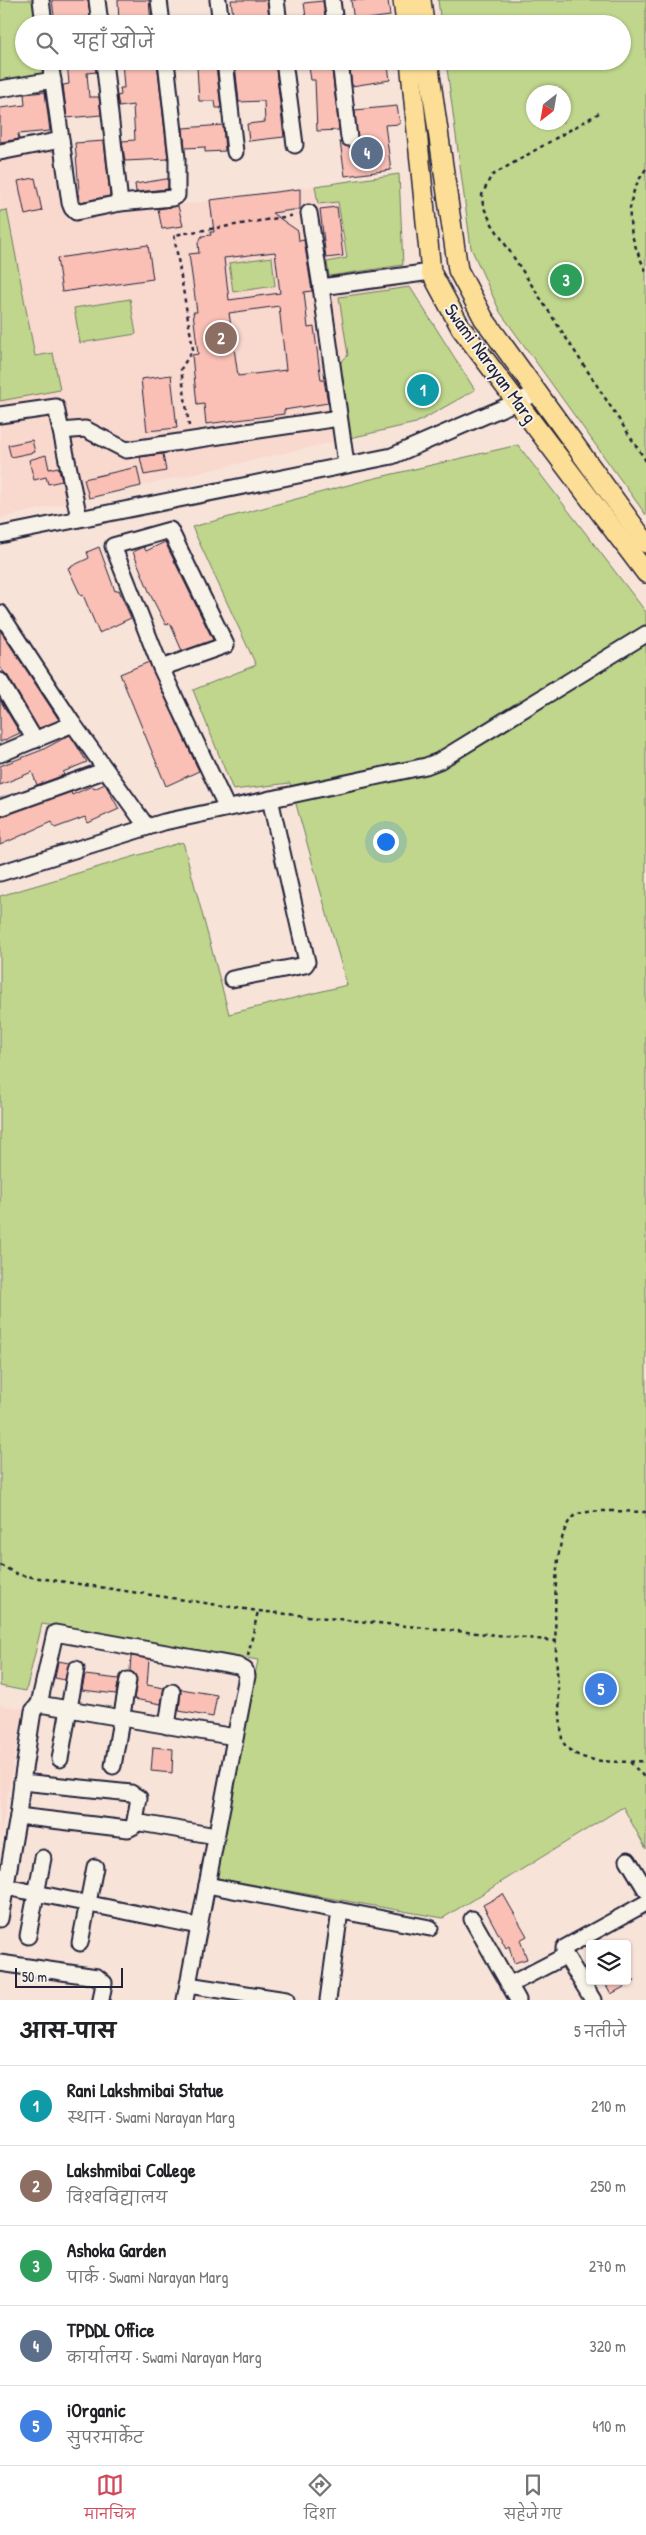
<!DOCTYPE html>
<html lang="hi">
<head>
<meta charset="utf-8">
<style>
	:root { --surface:#fff; --page:#f6f6f6; --text:#202124; --muted:#757577; --line:#e0e0e0; --accent:#d1495b }
	body { margin:0; font-family:"Patrick Hand","Playpen Sans Deva",sans-serif; background:var(--page); color:var(--text) }
	.controls { position:absolute; right:15px; bottom:15px; display:grid; overflow:hidden; border-radius:5px; box-shadow:0 1px 4px #0004 }
	.controls button { width:45px; height:45px; display:grid; place-items:center; padding:0; border:0; border-bottom:1px solid var(--line); background:var(--surface); color:var(--text); font:25px sans-serif }
	.compass { position:absolute; left:526px; top:85px; width:45px; height:45px; border-radius:50%; background:var(--surface); box-shadow:0 1px 4px #0004; rotate:211deg }
	.scale { position:absolute; left:15px; bottom:12px; width:108px; box-sizing:border-box; padding-left:5px; border:2px solid #22223b; border-top:0; font-size:14px; line-height:18px; white-space:nowrap; color:#22223b; -webkit-text-stroke:4px #f7f3e8; paint-order:stroke }
	.you { position:absolute; left:385px; top:841px; width:18px; height:18px; margin:-12px; border:4px solid #fff; border-radius:50%; background:#1a73e8; box-shadow:0 0 0 8px #1a73e833 }
	.badge { display:grid; place-items:center; width:32px; height:32px; border-radius:50%; background:var(--accent); color:#fff; font-size:16px; font-weight:700 }
	.pin { position:absolute; translate:-50% -50%; border:2px solid #fff; box-shadow:0 1px 5px #0006 }
	.list { margin:0; padding:0; list-style:none }
	h2 { display:flex; justify-content:space-between; align-items:center; height:65px; margin:0; padding:0 20px; font-size:21px }
	h2 small { font-size:16px; font-weight:400; color:var(--muted) }
	.list li { display:grid; grid-template-columns:32px 1fr auto; gap:15px; align-items:center; box-sizing:border-box; height:80px; padding:0 20px; border-top:1px solid var(--line) }
	.list b { display:block; font-size:19px; white-space:nowrap }
	.list p { margin:0; font-size:16px; white-space:nowrap; color:var(--muted) }
	.list em { font-size:16px; font-style:normal; color:var(--muted) }
	.icon { flex:none; width:28px; height:28px; fill:none; stroke:currentColor; stroke-width:2; stroke-linecap:round; stroke-linejoin:round }
	.map { position:relative; flex:none; width:646px; height:2000px; overflow:hidden }
	.search { position:absolute; background:var(--surface); box-shadow:0 1px 4px #0004; left:15px; right:15px; top:15px; height:55px; display:flex; align-items:center; gap:12px; box-sizing:border-box; padding:0 18px; border-radius:28px; color:var(--muted); font-size:19px }
	.sheet { height:465px; background:var(--surface) }
	nav { display:flex; justify-content:space-around; align-items:center; box-sizing:border-box; height:70px; border-top:1px solid var(--line); background:var(--surface); font-size:14px; color:var(--muted) }
	nav a { display:grid; justify-items:center; gap:2px }
	nav .on { color:var(--accent) }
	.map>svg:first-child { display:block }
</style>
</head>
<body>
<div class="map">
<svg width="646" height="2000" viewBox="0 0 646 2000">
	<rect width="100%" height="100%" fill="#f8e3d9"/>
	<filter id="ink" filterUnits="userSpaceOnUse"><feTurbulence type="fractalNoise" baseFrequency=".02" numOctaves="2"/><feDisplacementMap in="SourceGraphic" scale="10" xChannelSelector="R" yChannelSelector="G"/><feConvolveMatrix kernelMatrix="1 2 1 2 8 2 1 2 1" color-interpolation-filters="sRGB"/></filter>
	<g filter="url(#ink)">
		<g fill="#f9d8ce">
			<polygon points="54,148 67,221 399,174 403,276 475,390 416,423 0,518 0,160"/>
			<polygon points="0,1705 23,1709 0,1839"/>
		</g>
		<g fill="#bfd68c" stroke="#707c64" fill-rule="evenodd">
			<polygon points="0,0 33,0 37,24 24,24 24,61 43,61 45,76 0,83"/>
			<path d="M438 0H646V515L500 312 471 248 446 61H622V24H441ZM534 92H564V122H534Z"/>
			<polygon points="399,174 403,265 329,276 327,262 347,258 338,202 318,204 315,186"/>
			<polygon points="7,210 35,356 53,353 60,390 0,401 0,211"/>
			<polygon points="272,257 275,286 233,292 229,263"/>
			<polygon points="410,287 475,390 416,423 350,438 338,365 348,355 339,297"/>
			<polygon points="130,299 136,334 80,343 74,308"/>
			<polygon points="518,445 646,612 646,1849 623,1807 443,1918 215,1878 258,1660 42,1624 26,1691 0,1686 0,896 183,842 229,1014 347,985 290,783 233,790 193,690 256,665 192,527 367,480"/>
		</g>
		<g fill="#fabfb5" stroke="#22223b" fill-rule="evenodd">
			<polygon points="52,0 88,0 91,24 55,24"/>
			<polygon points="118,0 149,0 151,24 119,24"/>
			<polygon points="231,0 267,0 270,24 234,24"/>
			<polygon points="351,0 388,0 390,16 354,21"/>
			<polygon points="323,1 326,24 307,24 304,3"/>
			<polygon points="67,61 95,61 96,72 87,73 89,97 99,97 101,115 67,118 63,85 69,84"/>
			<polygon points="122,61 157,61 168,159 125,161 122,141 135,140 133,105 119,107 117,96 121,95 120,88 124,88"/>
			<polygon points="239,61 275,61 284,137 249,141 247,124 265,122 264,101 239,102 235,65 240,65"/>
			<polygon points="308,61 331,61 339,130 317,131 315,80 311,80"/>
			<polygon points="349,61 364,61 364,69 388,66 390,80 352,86"/>
			<polygon points="216,66 221,108 216,108 215,101 199,101 197,67"/>
			<polygon points="45,92 50,131 18,134 19,139 0,142 0,108 25,105 24,94"/>
			<polygon points="397,106 400,124 385,125 391,170 345,176 340,141 345,146 350,147 357,142 355,110"/>
			<polygon points="223,125 225,151 205,152 205,147 185,148 183,128"/>
			<polygon points="104,141 110,196 80,202 75,143"/>
			<polygon points="35,178 42,211 25,215 18,181"/>
			<polygon points="166,179 168,179 168,189 136,192 135,184"/>
			<path d="M300 189V209L272 213 298 231 299 241 304 240 312 291 304 292 308 328 314 327 321 380H324L328 403 284 410V414L206 424 204 404 197 405 192 355 198 354 193 312H197L189 254 199 253 198 243 202 236 211 235 210 232H214L210 200ZM275 252 280 293 229 300 224 258ZM279 306 286 370 238 376 229 313Z"/>
			<polygon points="178,206 183,226 162,229 158,209"/>
			<polygon points="337,207 343,256 326,258 320,209"/>
			<polygon points="148,245 153,279 62,292 57,258"/>
			<polygon points="171,375 177,428 147,431 141,379"/>
			<polygon points="32,440 35,452 11,457 8,445"/>
			<polygon points="163,454 166,471 144,475 140,457"/>
			<polygon points="46,455 49,469 58,467 62,481 48,484 46,477 34,480 29,460"/>
			<polygon points="137,467 141,486 89,498 84,479"/>
			<polygon points="165,542 213,640 182,651 170,623 166,625 151,596 133,552 144,547 146,551"/>
			<polygon points="99,547 115,591 119,590 131,618 99,633 83,595 81,596 68,568 89,558 87,552"/>
			<polygon points="0,630 59,720 40,728 37,726 8,676 0,668"/>
			<polygon points="149,662 199,771 166,786 120,674"/>
			<polygon points="0,700 20,733 0,742"/>
			<polygon points="70,735 87,762 63,772 64,775 37,785 32,772 0,785 0,766 42,750"/>
			<polygon points="105,784 119,809 88,823 85,817 55,828 52,822 0,845 0,817 71,792 72,795 92,786 94,789"/>
			<polygon points="131,1656 149,1659 147,1685 164,1688 161,1704 134,1699 137,1681 134,1673 130,1671"/>
			<polygon points="58,1661 69,1663 65,1680 55,1678"/>
			<polygon points="85,1675 119,1679 116,1694 82,1690"/>
			<polygon points="181,1689 217,1695 213,1717 179,1711"/>
			<polygon points="153,1747 173,1749 172,1773 151,1771"/>
			<polygon points="503,1894 527,1936 520,1940 527,1959 514,1963 509,1946 506,1948 483,1905"/>
			<polygon points="604,1981 635,1981 611,1994"/>
		</g>
		<g fill="none" stroke-linecap="round" stroke-linejoin="round">
			<defs>
				<g id="minor">
					<polyline points="41,0 44,24"/>
					<polyline points="97,0 100,24"/>
					<polyline points="159,0 162,24"/>
					<polyline points="218,0 221,24"/>
					<polyline points="276,0 279,24"/>
					<polyline points="332,0 335,24"/>
					<polyline points="50,61 70,203 72,208 76,212 120,203 172,198 177,195 177,158 166,61"/>
					<polyline points="104,61 120,203"/>
					<polyline points="225,61 235,152"/>
					<polyline points="284,61 295,145"/>
					<polyline points="340,61 349,138"/>
					<polyline points="0,89 53,80"/>
					<polyline points="0,152 61,140"/>
					<polyline points="309,213 321,287"/>
					<polyline points="0,415 56,407 79,518"/>
					<polyline points="61,431 85,429 126,450 339,418"/>
					<polyline points="346,464 321,287 431,272"/>
					<polyline points="0,535 392,456 537,393"/>
					<polyline points="0,613 73,724 147,827"/>
					<polyline points="161,668 226,645 170,530 113,546 161,668 227,808"/>
					<polyline points="0,681 35,740"/>
					<polyline points="0,754 73,724"/>
					<polyline points="0,808 106,770"/>
					<polyline points="0,873 164,822 426,766 439,761 646,634"/>
					<polyline points="232,979 305,965 307,962 270,799"/>
					<polyline points="39,1704 235,1737"/>
					<polyline points="167,1726 172,1692"/>
					<polyline points="60,1759 76,1669"/>
					<polyline points="113,1766 128,1680"/>
					<polyline points="18,1816 22,1782"/>
					<polyline points="135,1822 216,1836"/>
					<polyline points="628,1860 646,1890"/>
					<polyline points="207,1885 430,1928"/>
					<polyline points="6,1887 198,1926"/>
					<polyline points="0,1919 18,1816 128,1829 134,1826 139,1798 131,1793 22,1782 33,1711 39,1704 55,1633 238,1666 245,1670 247,1676 185,2000"/>
					<polyline points="472,1919 518,2000"/>
					<polyline points="28,1936 43,1858"/>
					<polyline points="80,1943 95,1867"/>
					<polyline points="0,1963 97,1977 104,1983 101,2000"/>
					<polyline points="188,1985 286,2000"/>
					<polyline points="509,1985 565,1956"/>
					<polyline points="328,2000 340,1911"/>
					<polyline points="593,2000 564,1953 564,1948 646,1903"/>
				</g>
				<g id="major">
					<polyline points="403,0 406,24"/>
					<polyline points="421,0 424,24"/>
					<polyline points="410,61 431,272 461,328 646,573"/>
					<polyline points="428,61 458,270 484,319 646,543"/>
				</g>
			</defs>
			<use href="#minor" stroke="#22223b" stroke-width="19"/>
			<use href="#major" stroke="#22223b" stroke-width="22"/>
			<g stroke="#22223b" stroke-width="2.5" stroke-dasharray="4 4" stroke-linecap="butt">
				<polyline points="599,113 491,176 482,195 483,206 492,224 646,461"/>
				<path d="M646 169C621 203 628 235 646 271"/>
				<polyline points="189,426 181,369 193,349 174,235 296,215"/>
				<path d="M646 1512C631 1512 584 1508 574 1516 543 1540 559 1698 562 1740 574 1766 621 1762 646 1761"/>
				<polyline points="0,1565 19,1575 258,1611 556,1641"/>
				<polyline points="248,1656 258,1611"/>
				<polyline points="630,1762 646,1779"/>
			</g>
			<use href="#minor" stroke="#f7f3e8" stroke-width="15"/>
			<use href="#major" stroke="#fdde96" stroke-width="19"/>
		</g>
	</g>
	<g text-anchor="middle" stroke-width="4" stroke-linejoin="round" paint-order="stroke">
		<g font-size="19" fill="#22223b" stroke="#f7f3e8">
			<text transform="translate(491 363) rotate(54)" y="7">Swami Narayan Marg</text>
		</g>
	</g>
</svg>
<div class="controls">
<button><svg class="icon" aria-label="layers" viewBox="0 0 24 24"><path d="M12 4l9 5-9 5-9-5zM3 14l9 5 9-5"/></svg></button>
</div>
<svg class="compass" viewBox="-18 -18 36 36"><path d="M0-13l5 13h-10z" fill="#e53935"/><path d="M0 13l5-13h-10z" fill="#757577"/></svg>
<div class="scale">50 m</div>
<div class="you"></div>
<div class="pin badge" style="left:423px;top:390px;background:#0f9aa8">1</div>
<div class="pin badge" style="left:221px;top:338px;background:#8d6e63">2</div>
<div class="pin badge" style="left:566px;top:280px;background:#2e9e5b">3</div>
<div class="pin badge" style="left:367px;top:153px;background:#5c6f8a">4</div>
<div class="pin badge" style="left:601px;top:1689px;background:#3f7fe0">5</div>
<div class="search"><svg class="icon" aria-label="search" viewBox="0 0 24 24"><circle cx="10" cy="10" r="6"/><path d="M15 15l6 6"/></svg>यहाँ खोजें</div>
</div>
<section class="sheet">
<h2>आस-पास<small>5 नतीजे</small></h2>
<ul class="list">
<li><span class="badge" style="background:#0f9aa8">1</span><div><b>Rani Lakshmibai Statue</b><p>स्थान · Swami Narayan Marg</p></div><em>210 m</em></li>
<li><span class="badge" style="background:#8d6e63">2</span><div><b>Lakshmibai College</b><p>विश्वविद्यालय</p></div><em>250 m</em></li>
<li><span class="badge" style="background:#2e9e5b">3</span><div><b>Ashoka Garden</b><p>पार्क · Swami Narayan Marg</p></div><em>270 m</em></li>
<li><span class="badge" style="background:#5c6f8a">4</span><div><b>TPDDL Office</b><p>कार्यालय · Swami Narayan Marg</p></div><em>320 m</em></li>
<li><span class="badge" style="background:#3f7fe0">5</span><div><b>iOrganic</b><p>सुपरमार्केट</p></div><em>410 m</em></li>
</ul>
</section>
<nav>
<a class="on"><svg class="icon" aria-label="map" viewBox="0 0 24 24"><path d="M3 6l6-2 6 2 6-2v14l-6 2-6-2-6 2zM9 4v14M15 6v14"/></svg>मानचित्र</a>
<a><svg class="icon" aria-label="directions" viewBox="0 0 24 24"><path d="M12 3l9 9-9 9-9-9zM9 14v-3h6M13 9l2 2-2 2"/></svg>दिशा</a>
<a><svg class="icon" aria-label="saved" viewBox="0 0 24 24"><path d="M7 4h10v16l-5-4-5 4z"/></svg>सहेजे गए</a>
</nav>
</body>
</html>
